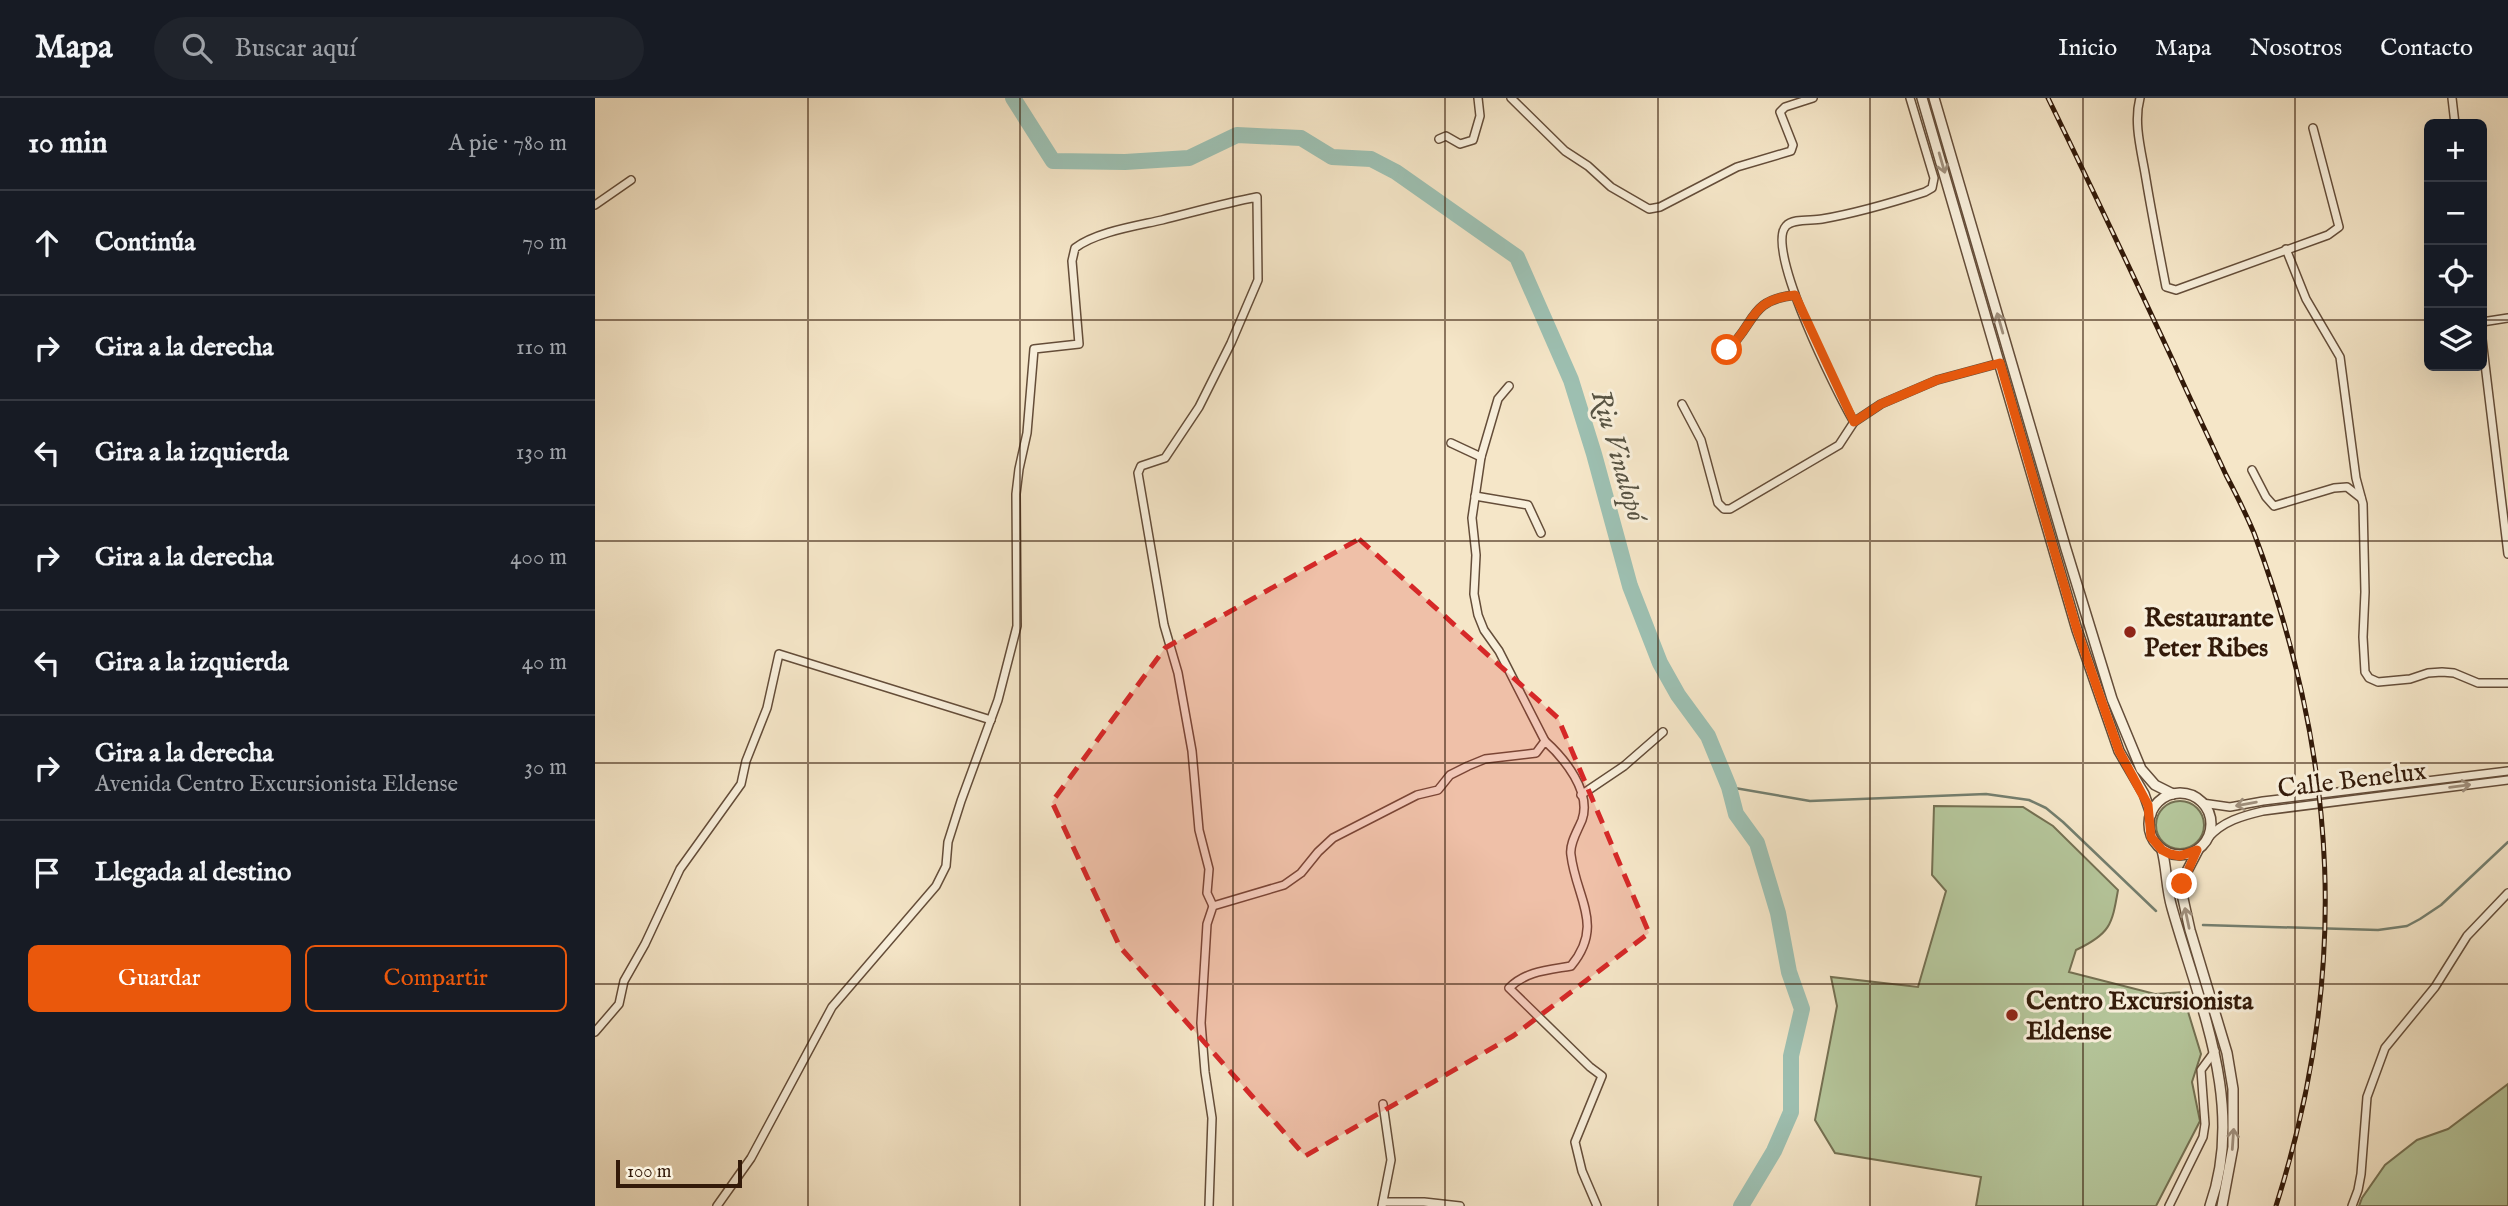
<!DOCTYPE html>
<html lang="es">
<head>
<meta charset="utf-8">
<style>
	:root { --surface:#171b24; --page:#20242c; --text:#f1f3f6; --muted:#9ea1a6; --line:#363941; --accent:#ea580c }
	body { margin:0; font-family:"IM FELL English",serif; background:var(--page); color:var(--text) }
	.controls { position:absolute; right:21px; top:21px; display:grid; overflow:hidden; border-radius:10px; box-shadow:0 7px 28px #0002 }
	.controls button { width:63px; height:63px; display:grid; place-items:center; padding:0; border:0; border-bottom:2px solid var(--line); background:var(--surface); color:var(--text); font:35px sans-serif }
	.scale { position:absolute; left:21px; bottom:18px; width:126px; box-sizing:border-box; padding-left:7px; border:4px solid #331a09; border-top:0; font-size:19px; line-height:24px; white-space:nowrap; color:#331a09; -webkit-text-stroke:5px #f8efdb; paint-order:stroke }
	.stop { position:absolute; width:21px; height:21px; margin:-16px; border:5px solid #ea580c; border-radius:50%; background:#fff }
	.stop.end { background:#ea580c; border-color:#fff; box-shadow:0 2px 7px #0008 }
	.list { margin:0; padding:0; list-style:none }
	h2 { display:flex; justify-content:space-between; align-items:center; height:91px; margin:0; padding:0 28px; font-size:30px }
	h2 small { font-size:23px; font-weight:400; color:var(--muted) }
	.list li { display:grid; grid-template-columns:46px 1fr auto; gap:21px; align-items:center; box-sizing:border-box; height:105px; padding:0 28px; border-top:2px solid var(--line) }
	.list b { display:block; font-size:26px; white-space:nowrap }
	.list p { margin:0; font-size:23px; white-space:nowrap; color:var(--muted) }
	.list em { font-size:23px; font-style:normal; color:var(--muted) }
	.actions { display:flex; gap:14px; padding:21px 28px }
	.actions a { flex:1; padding:16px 0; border:2px solid var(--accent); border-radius:10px; text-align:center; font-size:24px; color:var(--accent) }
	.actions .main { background:var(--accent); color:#fff }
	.icon { flex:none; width:38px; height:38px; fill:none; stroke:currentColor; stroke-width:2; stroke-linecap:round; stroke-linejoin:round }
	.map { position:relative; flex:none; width:1913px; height:1108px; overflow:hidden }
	header { display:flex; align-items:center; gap:42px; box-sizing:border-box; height:98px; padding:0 35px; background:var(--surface); border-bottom:2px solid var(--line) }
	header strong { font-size:33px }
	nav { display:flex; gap:38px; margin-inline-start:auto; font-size:24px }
	.search { width:490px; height:63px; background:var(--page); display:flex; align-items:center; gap:18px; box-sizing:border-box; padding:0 24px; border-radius:38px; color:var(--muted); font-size:26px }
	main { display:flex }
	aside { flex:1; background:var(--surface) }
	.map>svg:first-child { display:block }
</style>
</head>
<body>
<header>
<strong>Mapa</strong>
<div class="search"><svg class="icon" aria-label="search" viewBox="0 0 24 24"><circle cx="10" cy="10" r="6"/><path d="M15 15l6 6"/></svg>Buscar aquí</div>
<nav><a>Inicio</a><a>Mapa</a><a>Nosotros</a><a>Contacto</a></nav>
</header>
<main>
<aside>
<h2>10 min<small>A pie · 780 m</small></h2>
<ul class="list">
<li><svg class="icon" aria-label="ahead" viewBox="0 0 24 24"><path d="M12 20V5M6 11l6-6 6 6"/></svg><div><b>Continúa</b></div><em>70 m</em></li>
<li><svg class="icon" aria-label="right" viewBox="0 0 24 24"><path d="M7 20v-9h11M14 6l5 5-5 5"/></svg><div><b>Gira a la derecha</b></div><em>110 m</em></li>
<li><svg class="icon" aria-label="left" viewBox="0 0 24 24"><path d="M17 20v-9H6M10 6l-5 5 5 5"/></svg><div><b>Gira a la izquierda</b></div><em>130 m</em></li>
<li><svg class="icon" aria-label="right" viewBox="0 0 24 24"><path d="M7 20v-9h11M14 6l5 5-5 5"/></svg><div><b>Gira a la derecha</b></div><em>400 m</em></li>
<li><svg class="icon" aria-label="left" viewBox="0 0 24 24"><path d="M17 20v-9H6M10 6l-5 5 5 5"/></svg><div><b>Gira a la izquierda</b></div><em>40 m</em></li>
<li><svg class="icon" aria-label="right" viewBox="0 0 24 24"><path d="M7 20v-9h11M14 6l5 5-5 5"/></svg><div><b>Gira a la derecha</b><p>Avenida Centro Excursionista Eldense</p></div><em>30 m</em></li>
<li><svg class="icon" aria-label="arrive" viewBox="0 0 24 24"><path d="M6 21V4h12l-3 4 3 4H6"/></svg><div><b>Llegada al destino</b></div></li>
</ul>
<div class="actions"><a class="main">Guardar</a><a>Compartir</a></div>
</aside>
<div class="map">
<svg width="1913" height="1108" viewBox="0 0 1913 1108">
	<rect width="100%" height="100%" fill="#f5e6c8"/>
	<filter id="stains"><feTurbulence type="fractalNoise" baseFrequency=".00286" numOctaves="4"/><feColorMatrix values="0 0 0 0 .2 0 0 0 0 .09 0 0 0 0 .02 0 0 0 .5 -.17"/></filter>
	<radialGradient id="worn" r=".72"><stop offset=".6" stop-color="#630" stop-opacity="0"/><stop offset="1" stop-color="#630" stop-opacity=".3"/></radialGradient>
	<g fill="#b5c69b" stroke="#747052" stroke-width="2">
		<circle cx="1585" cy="727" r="24"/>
		<path d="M1339 708 1428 709 1458 728 1523 792C1517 827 1515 836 1481 852L1474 874 1560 896 1587 894 1606 956 1597 984 1605 1023 1561 1108H1381L1386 1079 1240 1055 1220 1022 1242 908 1236 879 1323 889 1351 793 1337 777Z"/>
		<polygon points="1913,986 1913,1108 1764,1108 1767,1100 1790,1067 1822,1042 1853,1031"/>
	</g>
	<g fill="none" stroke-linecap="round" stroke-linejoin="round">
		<g stroke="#737e6e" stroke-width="2.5">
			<polyline points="1134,689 1215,703 1391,696 1434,702 1451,710 1468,724 1561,813"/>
			<polyline points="1608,827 1783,832 1812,828 1825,821 1846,807 1913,744"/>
		</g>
		<polyline stroke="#9dc0b2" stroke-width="16" points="418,0 458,63 530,64 594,60 642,37 706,40 737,59 776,61 801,74 922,159 976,282 999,356 1035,488 1065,565 1083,597 1113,638 1134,689 1141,716 1162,745 1183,815 1194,874 1207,911 1196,958 1196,1014 1179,1053 1146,1108"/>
		<defs>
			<g id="minor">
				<polyline points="916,0 970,53 993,68 1016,89 1054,111 1065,109 1142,69 1196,53 1198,47 1185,14 1190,9 1218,0"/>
				<path d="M1545 0C1538 26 1547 55 1551 81 1557 117 1564 153 1571 189L1581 192 1733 137 1744 129 1718 30"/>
				<polyline points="1857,0 1860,26"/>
				<polyline points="844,41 851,38 865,46 878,42 885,18 883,0"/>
				<polyline points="0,107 36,82"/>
				<polyline points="1691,151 1711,201 1745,259 1761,380 1768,406 1770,494 1768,539 1770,574 1774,580 1783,584 1815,581 1833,575 1847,574 1859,575 1883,585 1913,585"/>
				<polyline points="1887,224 1913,220"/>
				<polyline points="1887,241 1913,456"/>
				<path d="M1132 252C1161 226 1153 202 1200 197"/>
				<polyline points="914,288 903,301 886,359 877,420 881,457 879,496 883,517 889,532 904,553 950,643"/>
				<polyline points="1087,306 1106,342 1123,405 1129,411 1135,411 1244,347 1259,324 1286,306 1342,282 1405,265"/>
				<path d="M1259 324C1243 297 1169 150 1191 128 1198 120 1217 123 1227 121 1262 115 1296 105 1330 94L1337 90 1339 80 1315 0"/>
				<polyline points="856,345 886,359"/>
				<polyline points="1657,372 1671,399 1679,408 1739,390 1752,389 1766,400"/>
				<polyline points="880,398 933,407 946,435"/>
				<polyline points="986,697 1029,668 1068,634"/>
				<polyline points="1607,705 1635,709 1668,703 1913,673"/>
				<path d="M1613 740C1628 723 1647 718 1668 713L1913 682"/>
				<polyline points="0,934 24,906 29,883 50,846 85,771 146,686 151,663 172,610 184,556 396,622"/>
				<polyline points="788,1104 829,1104 865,1108"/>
				<path d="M122 1108 156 1060 237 909 341 788 351 768 353 744 366 703 403 602 422 528 421 396 424 371 432 335 439 251 484 246 477 163 480 150C501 134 541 128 567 122 599 114 630 105 662 99L663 182 636 245 604 309 570 360 546 368 543 375 569 527 583 575 597 653 604 732 614 771 612 795 618 808"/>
				<path d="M614 1108 617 1020 610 974 606 925 612 826 618 808 689 787 706 775 723 754 738 740 822 697 843 692 855 677 873 668 890 661 941 655 950 643C969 660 997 694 987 722 983 732 974 746 976 757 981 800 1010 827 976 868 953 872 931 873 914 890L995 969 1007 978 980 1044 987 1073 1002 1108"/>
				<polyline points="787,1108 796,1062 788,1006"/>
				<polyline points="1574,1108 1608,1039 1610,1026 1606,972 1620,953"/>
				<polyline points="1757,1108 1763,1092 1766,1076 1772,999 1790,950 1840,889 1872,838 1913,795"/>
			</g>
			<g id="tertiary">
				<polyline points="1327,0 1482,532 1524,653 1549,696 1556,716"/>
				<polyline points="1339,0 1471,451 1517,601 1546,671 1560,687 1578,696"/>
				<circle cx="1585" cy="726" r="31"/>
				<path d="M1567 752C1572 771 1571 790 1577 810 1604 906 1651 1007 1615 1108"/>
				<polyline points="1603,752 1590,777 1587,796 1595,832 1632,955 1638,991 1638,1049 1627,1108"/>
			</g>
		</defs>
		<use href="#minor" stroke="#644d39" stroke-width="10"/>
		<use href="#tertiary" stroke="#644d39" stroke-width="12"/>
		<use href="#minor" stroke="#f8efdb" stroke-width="7"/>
		<use href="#tertiary" stroke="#f8efdb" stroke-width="9"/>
		<defs>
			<path id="rail" d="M1453 0C1496 88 1538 177 1579 265 1596 303 1614 340 1631 377 1641 396 1651 416 1659 435 1744 662 1755 876 1681 1108"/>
		</defs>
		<use href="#rail" stroke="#331a09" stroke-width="5"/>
		<use href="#rail" stroke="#f8efdb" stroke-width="2.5" stroke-dasharray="8" stroke-linecap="butt"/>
	</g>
	<defs><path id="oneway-shaft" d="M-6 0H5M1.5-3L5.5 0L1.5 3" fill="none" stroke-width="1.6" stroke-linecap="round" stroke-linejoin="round" transform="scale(1.75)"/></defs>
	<g stroke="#9f8f7c">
		<use href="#oneway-shaft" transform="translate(1347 65) rotate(74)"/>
		<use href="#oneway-shaft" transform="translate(1405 225) rotate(-106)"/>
		<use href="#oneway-shaft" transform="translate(1865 688) rotate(-7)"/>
		<use href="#oneway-shaft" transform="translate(1651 706) rotate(170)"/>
		<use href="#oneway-shaft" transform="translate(1592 820) rotate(-102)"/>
		<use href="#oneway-shaft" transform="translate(1638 1041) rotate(-86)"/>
	</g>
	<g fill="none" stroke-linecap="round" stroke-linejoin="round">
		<path stroke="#ea580c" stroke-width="9" d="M1132 252C1161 226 1153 202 1200 197L1259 324 1286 306 1342 282 1405 265 1482 532 1524 653 1553 707 1556 739 1567 752 1575 756 1585 758 1602 752 1587 786"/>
	</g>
	<path fill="#d62828" fill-opacity="0.2" stroke="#d62828" stroke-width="5" stroke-dasharray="14 9" stroke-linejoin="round" d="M764 441 963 620 1054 835 918 938 710 1058 525 849 457 704 570 550Z"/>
	<path fill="none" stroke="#331a09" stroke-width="2" stroke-opacity="0.55" d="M213 0V1108M425 0V1108M638 0V1108M850 0V1108M1063 0V1108M1275 0V1108M1488 0V1108M1700 0V1108M0 222H1834M1887 222H1913M0 443H1913M0 665H1913M0 886H1913"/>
	<g fill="#8f2418" stroke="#f8efdb" stroke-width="2.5">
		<circle cx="1535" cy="534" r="7"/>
		<circle cx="1417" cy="917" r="7"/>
	</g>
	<g text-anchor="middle" stroke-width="6" stroke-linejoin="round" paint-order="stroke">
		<g font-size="26" font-weight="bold" fill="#331a09" stroke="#f8efdb" text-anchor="start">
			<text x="1549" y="528">Restaurante<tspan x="1549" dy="30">Peter Ribes</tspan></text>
			<text x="1431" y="911">Centro Excursionista<tspan x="1431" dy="30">Eldense</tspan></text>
		</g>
		<g font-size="26" fill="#331a09" stroke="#f8efdb">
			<text transform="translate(1757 681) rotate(-7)" y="9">Calle Benelux</text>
		</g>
		<g font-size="28" font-style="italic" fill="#585444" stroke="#f8efdb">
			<text transform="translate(1025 357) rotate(74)" y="10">Riu Vinalopó</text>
		</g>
	</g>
	<rect width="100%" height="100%" filter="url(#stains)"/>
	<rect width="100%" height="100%" fill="url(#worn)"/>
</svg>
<div class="controls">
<button>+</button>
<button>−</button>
<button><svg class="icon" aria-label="locate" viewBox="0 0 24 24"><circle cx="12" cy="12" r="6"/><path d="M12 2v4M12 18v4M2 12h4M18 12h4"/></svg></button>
<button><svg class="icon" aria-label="layers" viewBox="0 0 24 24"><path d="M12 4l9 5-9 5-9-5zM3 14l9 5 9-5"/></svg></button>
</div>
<div class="scale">100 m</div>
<div class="stop" style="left:1132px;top:252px"></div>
<div class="stop end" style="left:1587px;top:786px"></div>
</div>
</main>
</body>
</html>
